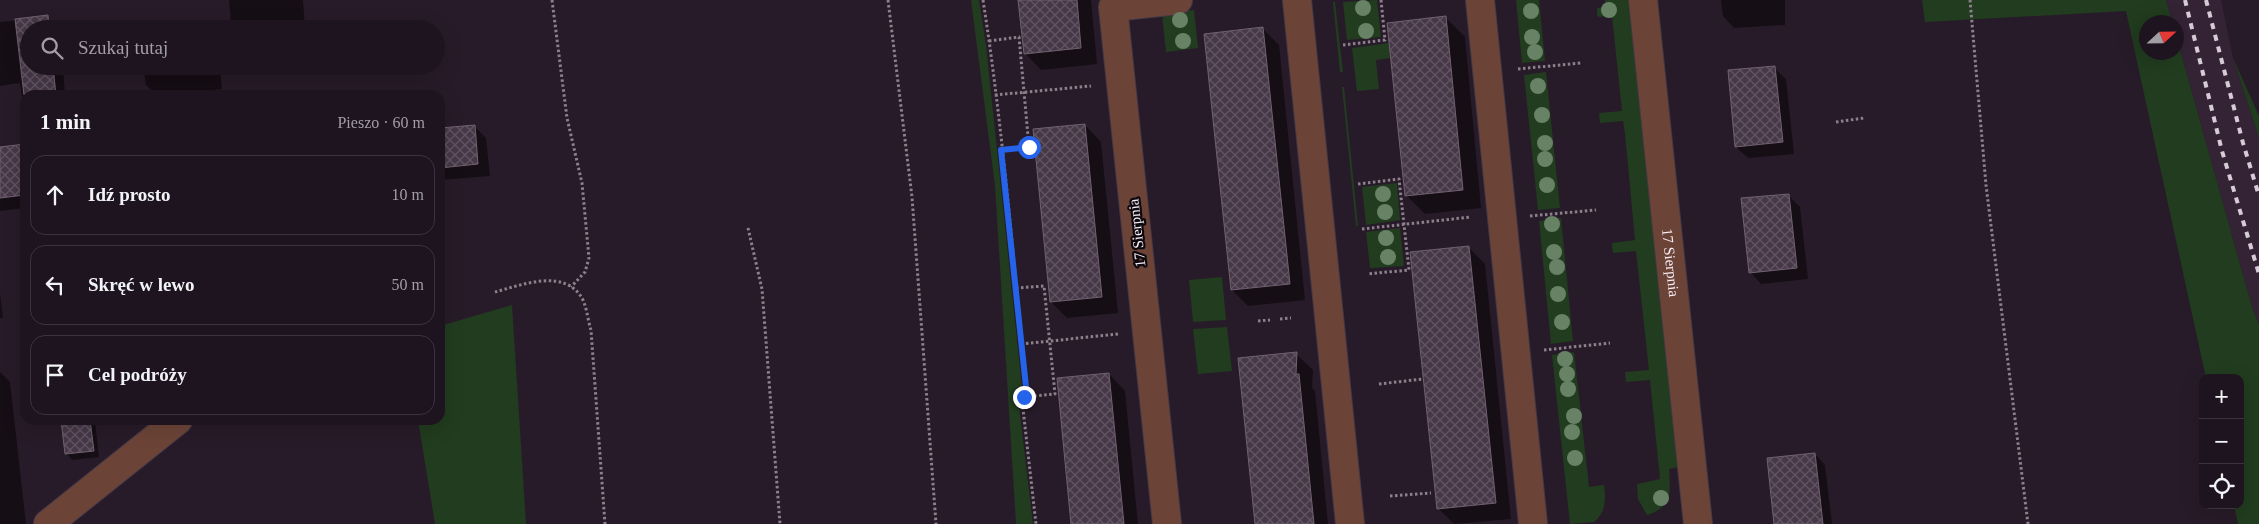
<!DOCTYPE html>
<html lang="pl">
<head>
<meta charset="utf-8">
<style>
	:root { --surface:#1e141f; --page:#2b212c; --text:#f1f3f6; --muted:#a19ea4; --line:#3c333d }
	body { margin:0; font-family:Georgia,serif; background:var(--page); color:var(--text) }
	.controls { position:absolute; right:15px; bottom:15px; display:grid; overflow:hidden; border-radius:10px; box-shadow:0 5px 20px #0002 }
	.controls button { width:45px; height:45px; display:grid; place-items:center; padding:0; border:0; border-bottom:1px solid var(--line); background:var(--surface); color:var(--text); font:25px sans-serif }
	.compass { position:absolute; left:2139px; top:15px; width:45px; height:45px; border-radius:50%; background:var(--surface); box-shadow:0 5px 20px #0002; rotate:68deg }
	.stop { position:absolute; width:15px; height:15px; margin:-11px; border:4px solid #2563eb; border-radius:50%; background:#fff }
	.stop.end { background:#2563eb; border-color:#fff; box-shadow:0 1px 5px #0008 }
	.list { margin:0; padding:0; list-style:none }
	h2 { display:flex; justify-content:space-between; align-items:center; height:65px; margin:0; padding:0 20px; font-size:21px }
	h2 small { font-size:16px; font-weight:400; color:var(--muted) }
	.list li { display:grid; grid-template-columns:32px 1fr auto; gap:15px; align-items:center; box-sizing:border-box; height:80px; margin:0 10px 10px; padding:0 10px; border:1px solid var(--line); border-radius:15px }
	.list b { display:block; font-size:19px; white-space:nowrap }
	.list em { font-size:16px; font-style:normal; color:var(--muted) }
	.icon { flex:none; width:28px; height:28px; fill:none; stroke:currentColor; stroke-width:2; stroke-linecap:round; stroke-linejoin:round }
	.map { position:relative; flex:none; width:2259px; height:524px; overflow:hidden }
	.search { position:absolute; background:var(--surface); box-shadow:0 5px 20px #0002; left:20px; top:20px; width:425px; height:55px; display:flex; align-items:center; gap:12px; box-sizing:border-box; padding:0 18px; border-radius:28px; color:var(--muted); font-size:19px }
	.panel { position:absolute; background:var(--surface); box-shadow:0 5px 20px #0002; left:20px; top:90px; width:425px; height:335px; border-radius:15px }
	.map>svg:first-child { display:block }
</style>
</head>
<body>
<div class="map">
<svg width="2259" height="524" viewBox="0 0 2259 524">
	<defs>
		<pattern id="building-cross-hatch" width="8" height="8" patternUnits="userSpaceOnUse" patternTransform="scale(1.25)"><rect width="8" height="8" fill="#473848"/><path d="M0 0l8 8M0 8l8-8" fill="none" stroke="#625563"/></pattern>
	</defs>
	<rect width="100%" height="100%" fill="#281b29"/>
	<polygon fill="#342235" points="2166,0 2221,0 2233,58 2259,138 2259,324 2252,307 2177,39 2176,22 2172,22"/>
	<g fill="#213c1f">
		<polygon points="971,0 979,0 986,45 1022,388 1017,389 1033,524 1016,524 995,186"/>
		<polygon points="1377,0 1381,37 1347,40 1343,2"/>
		<polygon points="1516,0 1539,0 1545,61 1522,63"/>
		<path d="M1605 0H1629L1678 467 1669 469C1670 492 1674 506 1647 515L1638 499 1637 484 1660 479 1650 380 1626 382 1625 372 1649 370 1636 251 1613 253 1612 243 1635 240 1625 133 1623 121 1600 123 1599 113 1622 111 1612 16 1599 17 1597 15V8L1606 7Z"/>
		<polygon points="1922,0 2166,0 2172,22 2146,22 2146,52 2176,52 2177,39 2252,307 2259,324 2259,524 2238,524 2234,505 2240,505 2240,378 2206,378 2126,11 1925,22"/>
		<polygon points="1333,2 1335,2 1343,72 1340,72"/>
		<polygon points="1194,10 1198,48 1166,52 1162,14"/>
		<polygon points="1389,43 1390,58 1376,60 1379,89 1357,91 1352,48"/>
		<polygon points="2233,58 2259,116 2259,138"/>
		<polygon points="1546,72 1560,208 1538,210 1524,75"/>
		<polygon points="1342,87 1344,87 1358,226 1356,226"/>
		<polygon points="1397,183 1400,220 1366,225 1362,187"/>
		<polygon points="1561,218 1573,341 1551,344 1539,221"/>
		<polygon points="1400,228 1404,266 1370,268 1366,232"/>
		<polygon points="1222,277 1226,320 1193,322 1189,280"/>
		<polygon points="512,305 526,524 435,524 418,420 440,420 440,326"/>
		<polygon points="1227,327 1232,371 1198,374 1193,329"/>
		<path d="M1574 352 1589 487 1604 485C1606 500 1606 512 1594 522L1570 524 1552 355Z"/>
	</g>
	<g fill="#0007">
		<polygon points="229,0 303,0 305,28 237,29 231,23"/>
		<polygon points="1019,0 1091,0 1097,64 1041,70 1025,53"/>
		<polygon points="1721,0 1785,0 1785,25 1734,28 1723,16"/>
		<polygon points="47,17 59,29 29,29 29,66 63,66 65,95 25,95 25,116 20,83 0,86 0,22"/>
		<polygon points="1446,18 1465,37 1481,208 1425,214 1406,195"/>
		<polygon points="1263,29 1279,45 1305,300 1248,306 1232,290"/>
		<polygon points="143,66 220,66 222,89 174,95 156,95 146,85"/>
		<polygon points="1774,68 1786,79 1794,154 1748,158 1736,147"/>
		<polygon points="1085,125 1101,142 1118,313 1067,318 1051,302"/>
		<polygon points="474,126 486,138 490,176 440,180 440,129"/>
		<polygon points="25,146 25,208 0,211 0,149"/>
		<polygon points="1788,195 1800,207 1808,279 1761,284 1750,272"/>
		<polygon points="1469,248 1485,264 1511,519 1454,524 1438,508"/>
		<polygon points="0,293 3,318 0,318"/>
		<polygon points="1296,354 1313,370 1312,388 1315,391 1328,524 1256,524"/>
		<polygon points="0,372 10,382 26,524 0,524"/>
		<polygon points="1109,374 1125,391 1138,524 1072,524"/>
		<polygon points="62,420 95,420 99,457 72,460 66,453"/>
		<polygon points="1815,454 1825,465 1832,524 1776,524"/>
	</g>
	<g fill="url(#building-cross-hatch)" stroke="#716071">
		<polygon points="1018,0 1077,0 1081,48 1024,54"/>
		<polygon points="48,15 49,29 29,29 29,66 53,66 56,95 24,95 15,19"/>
		<polygon points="1446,16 1463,190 1405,196 1387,23"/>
		<polygon points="1263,27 1290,284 1231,290 1204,34"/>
		<polygon points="1775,66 1783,142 1735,147 1728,70"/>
		<polygon points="1085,124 1102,297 1050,302 1033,129"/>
		<polygon points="475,125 478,164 440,168 440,128"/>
		<polygon points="25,144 25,195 0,198 0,147"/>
		<polygon points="1789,194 1797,268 1749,273 1741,198"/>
		<polygon points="1469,246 1496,503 1437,509 1410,252"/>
		<polygon points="1297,352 1296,374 1299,374 1314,524 1255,524 1238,358"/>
		<polygon points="1109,373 1124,524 1071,524 1057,378"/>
		<polygon points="61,420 90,420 94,451 65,454"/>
		<polygon points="1815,453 1823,524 1774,524 1767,458"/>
	</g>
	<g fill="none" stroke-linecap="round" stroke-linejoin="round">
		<defs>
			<g id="street">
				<polyline points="1297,0 1350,524"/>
				<polyline points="1480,0 1533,524"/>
				<path id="s1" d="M1643 0 1698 524"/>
				<polyline points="48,524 178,420"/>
				<polyline points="1167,524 1113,7 1178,0"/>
			</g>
		</defs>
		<use href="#street" stroke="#453846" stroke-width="30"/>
		<g stroke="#8b808c" stroke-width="3" stroke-dasharray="2.5 2.5" stroke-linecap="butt">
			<polyline points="552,0 567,118 582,183 589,258 585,272 571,287"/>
			<polyline points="888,0 912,197 936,524"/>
			<path d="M983 0C1003 128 1013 258 1026 387L1022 400 1036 524"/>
			<polyline points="1970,0 1986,185 2028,524"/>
			<polyline points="989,41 1019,37 1029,147 1001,150"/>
			<polyline points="1343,45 1385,40 1381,0"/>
			<polyline points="1518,69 1581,63"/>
			<polyline points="995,95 1091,86"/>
			<polyline points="1836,122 1864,118"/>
			<polyline points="1358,184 1399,179 1409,270 1367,274"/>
			<polyline points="1530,216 1596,210"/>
			<polyline points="748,228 762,289 780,524"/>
			<polyline points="1362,229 1471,217"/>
			<polyline points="1016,288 1044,286 1055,394 1023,397"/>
			<path d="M495 292C521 285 566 267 583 300 587 309 588 321 591 330L605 524"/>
			<polyline points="1280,319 1291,318"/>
			<polyline points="1258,321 1270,320"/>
			<polyline points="1021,344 1118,334"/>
			<polyline points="1544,350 1610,343"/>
			<polyline points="1379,384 1423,379"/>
			<polyline points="1390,496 1431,493"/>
		</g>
		<use href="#street" stroke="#6c4437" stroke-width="28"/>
		<g stroke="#d6ccd6" stroke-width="4" stroke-dasharray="6 6" stroke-linecap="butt">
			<polyline points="2185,0 2222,151 2259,274"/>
			<polyline points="2206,0 2243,143 2259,196"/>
		</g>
	</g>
	<g fill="#688266">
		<circle cx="1363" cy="8" r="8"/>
		<circle cx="1609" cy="10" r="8"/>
		<circle cx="1531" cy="11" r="8"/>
		<circle cx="1180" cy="20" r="8"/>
		<circle cx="1366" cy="31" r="8"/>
		<circle cx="1532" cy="37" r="8"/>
		<circle cx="1183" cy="41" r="8"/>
		<circle cx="1535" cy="52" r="8"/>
		<circle cx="1538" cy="86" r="8"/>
		<circle cx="1542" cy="115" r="8"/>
		<circle cx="1545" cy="143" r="8"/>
		<circle cx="1545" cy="159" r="8"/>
		<circle cx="1547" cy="185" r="8"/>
		<circle cx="1383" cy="194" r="8"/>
		<circle cx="1385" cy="212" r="8"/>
		<circle cx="1552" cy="224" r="8"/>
		<circle cx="1386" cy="238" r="8"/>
		<circle cx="1554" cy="252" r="8"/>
		<circle cx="1388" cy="257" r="8"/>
		<circle cx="1557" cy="267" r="8"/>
		<circle cx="1558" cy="294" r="8"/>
		<circle cx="1562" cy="322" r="8"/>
		<circle cx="1565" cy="359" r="8"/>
		<circle cx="1567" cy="374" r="8"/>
		<circle cx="1568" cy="389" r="8"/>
		<circle cx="1574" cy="416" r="8"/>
		<circle cx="1572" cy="432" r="8"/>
		<circle cx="1575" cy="458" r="8"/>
		<circle cx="1661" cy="498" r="8"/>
	</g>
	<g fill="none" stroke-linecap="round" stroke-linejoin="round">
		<polyline stroke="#2563eb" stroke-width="6" points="1024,397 1026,387 1001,150 1029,147"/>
	</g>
	<g text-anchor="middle" stroke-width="4.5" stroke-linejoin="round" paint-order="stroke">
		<g font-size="15" fill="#f6ecf6" stroke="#0d080e">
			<text transform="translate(1137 233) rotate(-96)" y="5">17 Sierpnia</text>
			<text dy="5" stroke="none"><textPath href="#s1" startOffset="264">17 Sierpnia</textPath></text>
		</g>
	</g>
</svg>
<div class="controls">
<button>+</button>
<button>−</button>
<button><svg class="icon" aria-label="locate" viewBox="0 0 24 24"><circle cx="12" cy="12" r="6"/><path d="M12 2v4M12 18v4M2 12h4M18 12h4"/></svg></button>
</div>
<svg class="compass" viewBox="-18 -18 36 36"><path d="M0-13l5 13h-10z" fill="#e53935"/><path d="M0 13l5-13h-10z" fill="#a19ea4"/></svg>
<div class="stop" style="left:1029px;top:147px"></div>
<div class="stop end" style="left:1024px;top:397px"></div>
<div class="search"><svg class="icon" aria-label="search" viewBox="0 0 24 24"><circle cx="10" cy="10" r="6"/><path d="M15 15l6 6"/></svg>Szukaj tutaj</div>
<section class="panel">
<h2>1 min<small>Pieszo · 60 m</small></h2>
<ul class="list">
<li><svg class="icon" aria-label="ahead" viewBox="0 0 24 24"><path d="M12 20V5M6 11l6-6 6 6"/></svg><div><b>Idź prosto</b></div><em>10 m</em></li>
<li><svg class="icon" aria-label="left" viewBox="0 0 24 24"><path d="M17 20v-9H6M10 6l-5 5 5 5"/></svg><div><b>Skręć w lewo</b></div><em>50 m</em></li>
<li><svg class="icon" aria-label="arrive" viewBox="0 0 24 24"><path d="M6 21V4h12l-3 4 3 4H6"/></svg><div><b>Cel podróży</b></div></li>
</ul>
</section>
</div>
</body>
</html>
